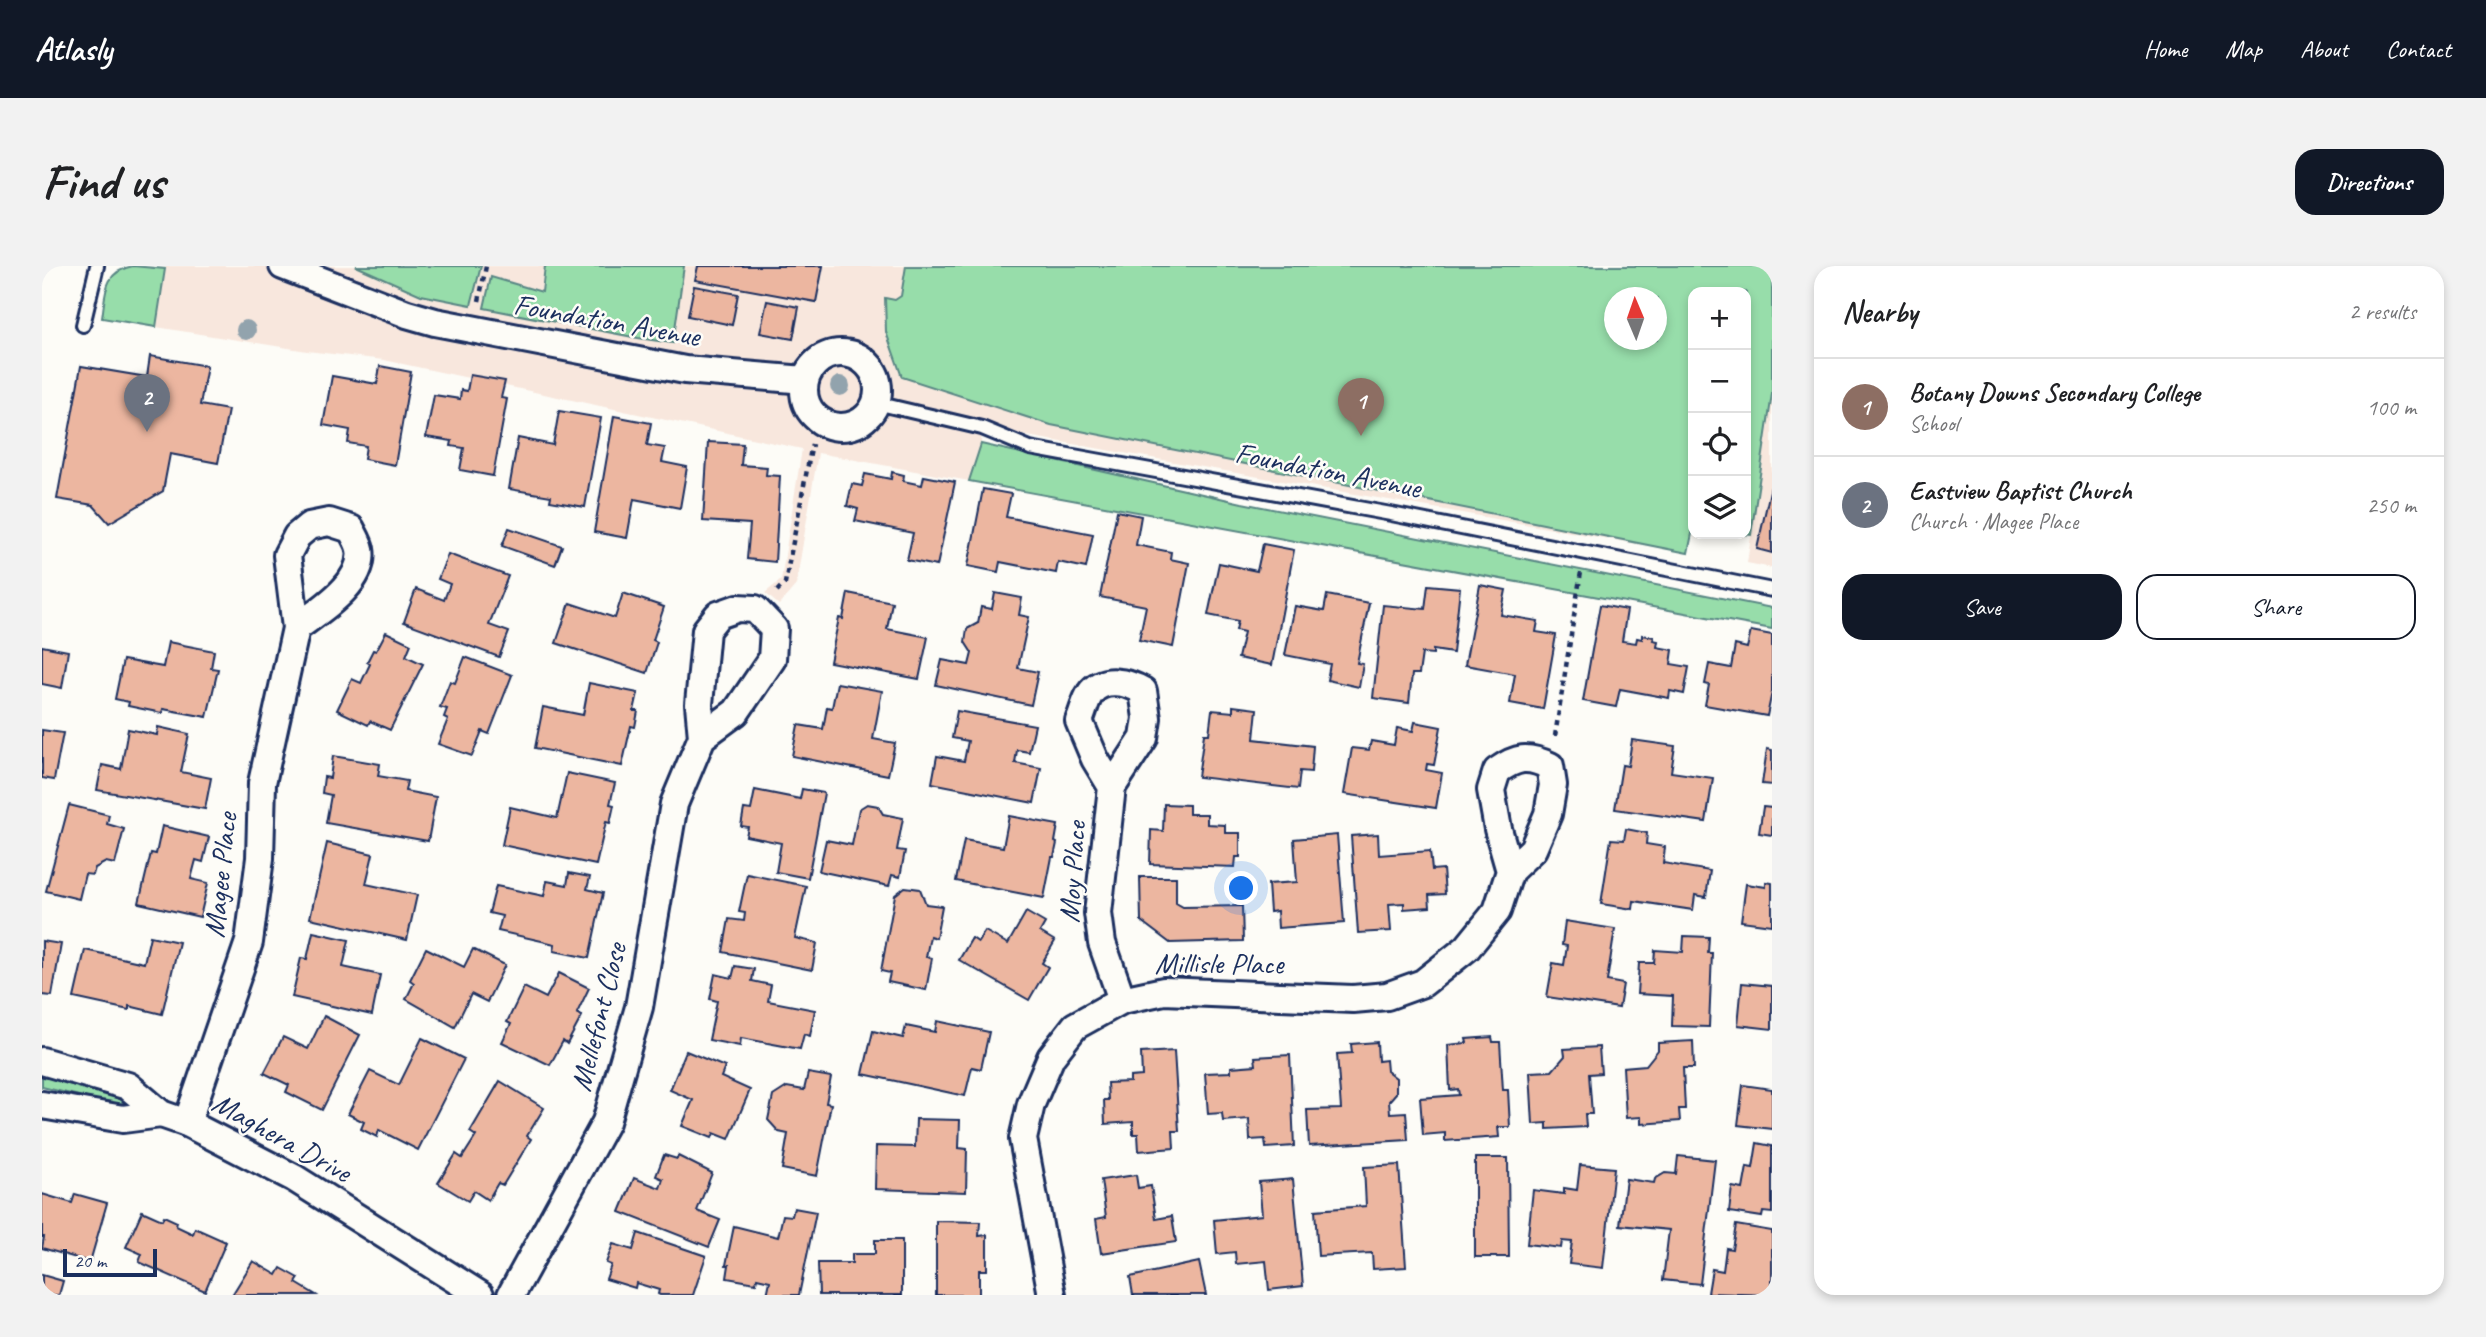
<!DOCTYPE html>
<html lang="en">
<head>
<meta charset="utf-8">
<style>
	:root { --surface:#fff; --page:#f2f2f2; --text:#202124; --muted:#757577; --line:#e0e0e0; --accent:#111827 }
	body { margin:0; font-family:Caveat,sans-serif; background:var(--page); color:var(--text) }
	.controls { position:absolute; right:21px; top:21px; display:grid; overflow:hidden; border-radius:14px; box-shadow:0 4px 10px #0003 }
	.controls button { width:63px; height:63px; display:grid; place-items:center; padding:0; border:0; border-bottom:2px solid var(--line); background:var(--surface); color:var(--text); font:35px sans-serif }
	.compass { position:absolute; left:1562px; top:21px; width:63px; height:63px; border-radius:50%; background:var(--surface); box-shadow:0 4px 10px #0003; rotate:358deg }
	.scale { position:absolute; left:21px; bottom:18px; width:94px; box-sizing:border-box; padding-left:7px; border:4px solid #1b2f5e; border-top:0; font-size:19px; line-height:24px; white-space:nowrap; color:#1b2f5e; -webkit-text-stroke:5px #fdfcf7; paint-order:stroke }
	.you { position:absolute; left:1200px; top:623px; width:24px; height:24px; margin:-18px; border:5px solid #fff; border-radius:50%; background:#1a73e8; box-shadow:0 0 0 10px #1a73e833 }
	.badge { display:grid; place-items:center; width:46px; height:46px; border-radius:50%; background:var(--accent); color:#fff; font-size:23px; font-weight:700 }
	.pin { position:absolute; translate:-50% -58px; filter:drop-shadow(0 2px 4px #0008) }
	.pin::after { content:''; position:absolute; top:37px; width:24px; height:21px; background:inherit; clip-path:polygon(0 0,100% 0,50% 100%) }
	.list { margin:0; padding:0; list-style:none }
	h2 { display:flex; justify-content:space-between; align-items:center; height:91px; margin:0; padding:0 28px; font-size:30px }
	h2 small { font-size:23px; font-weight:400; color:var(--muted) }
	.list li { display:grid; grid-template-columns:46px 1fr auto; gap:21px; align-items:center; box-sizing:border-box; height:98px; padding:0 28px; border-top:2px solid var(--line) }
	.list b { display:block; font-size:26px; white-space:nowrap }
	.list p { margin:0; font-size:23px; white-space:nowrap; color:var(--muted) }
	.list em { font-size:23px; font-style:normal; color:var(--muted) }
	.actions { display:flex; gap:14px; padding:21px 28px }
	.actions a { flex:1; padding:16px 0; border:2px solid var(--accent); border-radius:21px; text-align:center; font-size:24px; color:var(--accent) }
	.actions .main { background:var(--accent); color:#fff }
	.icon { flex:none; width:38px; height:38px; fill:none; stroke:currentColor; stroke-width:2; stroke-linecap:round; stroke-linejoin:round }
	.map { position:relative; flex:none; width:1730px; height:1029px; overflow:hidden; border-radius:21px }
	header { display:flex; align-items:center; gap:42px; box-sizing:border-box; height:98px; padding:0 35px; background:var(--accent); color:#fff }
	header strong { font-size:33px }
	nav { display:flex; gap:38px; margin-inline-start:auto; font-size:24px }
	.intro { display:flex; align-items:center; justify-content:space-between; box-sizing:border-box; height:168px; padding:0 42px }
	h1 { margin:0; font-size:49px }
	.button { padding:18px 32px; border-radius:21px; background:var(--accent); color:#fff; font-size:24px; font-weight:700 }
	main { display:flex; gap:42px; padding:0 42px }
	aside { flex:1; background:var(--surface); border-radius:21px; box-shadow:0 4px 10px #0003 }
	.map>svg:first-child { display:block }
</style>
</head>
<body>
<header>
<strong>Atlasly</strong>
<nav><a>Home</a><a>Map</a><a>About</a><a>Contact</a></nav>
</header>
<div class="intro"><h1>Find us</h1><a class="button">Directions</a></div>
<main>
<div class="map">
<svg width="1730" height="1029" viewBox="0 0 1730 1029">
	<rect width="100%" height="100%" fill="#fdfcf7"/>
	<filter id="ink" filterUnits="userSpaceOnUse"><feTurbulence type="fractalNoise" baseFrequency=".0143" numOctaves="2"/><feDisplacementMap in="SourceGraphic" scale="14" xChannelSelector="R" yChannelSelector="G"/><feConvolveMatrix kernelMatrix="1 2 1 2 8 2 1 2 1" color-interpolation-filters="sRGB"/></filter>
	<g filter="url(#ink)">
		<path fill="#f8e7dd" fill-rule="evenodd" d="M124 0H1730V302L1705 297 1709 270 1701 268H1704V26H1651V263L1646 287 940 162 939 178 927 215 776 187 754 319 737 339 723 327 739 314 760 183 342 94 265 85 114 61ZM1573 32H1615V74H1573Z"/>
		<g fill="#97ddaa" stroke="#598684" stroke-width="2" fill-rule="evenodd">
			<path d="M91 0 123 3 114 61 60 52C64 27 61 6 91 0Z"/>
			<polygon points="314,0 439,0 429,39 379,29"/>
			<polygon points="503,0 642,0 631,77 596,72 442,42 449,11 500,26"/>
			<path d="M864 0H1730V128L1709 269 1701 268H1704V26H1651V263L1646 287 1009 159 860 111 844 66 843 32 853 34 859 30ZM1573 32H1615V74H1573Z"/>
			<polygon points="939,178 1200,237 1730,342 1730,363 927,215"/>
			<polygon points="0,805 83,830 81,837 74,839 0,821"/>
		</g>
		<g fill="#ecb6a0" stroke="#1b2f5e" stroke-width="2">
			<polygon points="656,0 781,0 774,36 653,14"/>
			<polygon points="652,20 696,28 690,59 646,50"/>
			<polygon points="725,35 757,41 751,73 718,67"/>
			<polygon points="108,90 165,100 158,139 186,144 176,197 128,188 121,225 67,257 51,239 15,233 39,100 105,111"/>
			<polygon points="338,100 369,106 353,199 322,193 324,180 306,177 308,164 281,159 290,110 335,118"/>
			<polygon points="428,109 463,115 459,132 465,133 451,210 418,204 422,182 409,180 410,175 384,171 392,129 418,133 419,124 425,125"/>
			<polygon points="517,145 559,152 543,241 508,235 509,230 467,223 476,172 511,179"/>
			<polygon points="572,150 609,157 605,179 623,182 620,196 645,201 638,242 592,233 585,272 552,266"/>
			<polygon points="666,176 701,178 699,199 725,201 724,209 738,210 733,296 705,293 708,258 661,255"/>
			<polygon points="850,206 862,209 861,215 880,219 882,210 913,216 895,300 865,294 871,267 813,255 816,243 805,240 810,218 820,220 823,208 849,213"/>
			<polygon points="1730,216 1730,287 1715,283"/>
			<polygon points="941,223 969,228 964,251 1051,268 1044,302 1016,296 1014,307 958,296 956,306 926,300"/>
			<polygon points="1075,245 1099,250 1094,279 1129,286 1128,293 1147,297 1131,381 1097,374 1104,340 1058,331"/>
			<polygon points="467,262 520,280 513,299 460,280"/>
			<polygon points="1221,278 1252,284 1230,399 1196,392 1202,366 1194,364 1196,355 1166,349 1177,297 1215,305"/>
			<polygon points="406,288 466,310 447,359 467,366 457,391 362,356 374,323 402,334 408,318 396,313"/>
			<polygon points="1386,319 1418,322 1411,387 1391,384 1391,388 1380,387 1377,408 1370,408 1367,437 1331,432 1341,339 1383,343"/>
			<polygon points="1438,319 1464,324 1459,349 1496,355 1494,366 1514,369 1501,443 1468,437 1473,408 1423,399"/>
			<polygon points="581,327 622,341 611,374 615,376 605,407 514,377 528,337 573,352"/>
			<polygon points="806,327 850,336 845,363 886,371 877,413 788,396 797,352 801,353"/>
			<polygon points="953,327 980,332 977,349 987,351 976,402 996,406 989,439 894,419 900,394 927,399 930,387 923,376 925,363 936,357 939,341 950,343"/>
			<polygon points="1285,329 1327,337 1315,397 1321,398 1317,421 1285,414 1288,398 1243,389 1253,340 1282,345"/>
			<polygon points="1558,339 1585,344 1580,375 1594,377 1595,372 1600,373 1600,369 1612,371 1611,374 1616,375 1615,381 1631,384 1629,398 1647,401 1642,428 1628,425 1627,432 1578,423 1574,441 1541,435"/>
			<polygon points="1709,365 1730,369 1730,426 1725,450 1663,439 1667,419 1663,418 1667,398 1689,402 1693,379 1705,382"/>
			<polygon points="344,366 369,378 364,390 381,398 348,464 328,455 326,459 295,444 310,413 319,417 328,398 325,396 331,384 334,385"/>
			<polygon points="126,376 172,385 169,402 176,403 165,451 121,443 120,447 86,440 87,436 73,433 81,394 121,401"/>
			<polygon points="0,380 26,385 20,422 0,418"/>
			<polygon points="423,391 470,409 447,468 440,465 430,490 396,478 406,453 402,451 405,443 398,441 408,415 413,417"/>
			<polygon points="547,417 596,427 592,445 596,445 593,461 589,460 580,500 493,482 501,441 541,449"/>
			<polygon points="795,417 840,425 831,473 853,477 846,509 750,490 756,459 781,463 785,441 790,442"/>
			<polygon points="1191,440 1215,443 1212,473 1271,480 1269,506 1258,505 1256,523 1156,511 1162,468 1167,468 1170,444 1191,446"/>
			<polygon points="915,445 993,459 987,486 975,484 973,497 999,502 992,537 890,517 895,490 922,495 926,475 910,472"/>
			<polygon points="1373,456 1399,461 1392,499 1385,498 1384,504 1400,507 1394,542 1302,528 1310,482 1327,484 1329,475 1352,479 1355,462 1371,465"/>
			<polygon points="116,461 147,468 139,506 169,512 163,543 55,524 60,499 79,503 86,463 115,469"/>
			<polygon points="0,464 21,467 12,514 0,512"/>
			<polygon points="1590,474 1633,480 1629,506 1671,512 1664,556 1573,543 1580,499 1586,500"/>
			<polygon points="1725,483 1730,484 1730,519 1720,518"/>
			<polygon points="291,490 338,498 336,510 365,515 363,525 394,531 386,575 284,557 289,529 280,527 282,511 288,512"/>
			<polygon points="525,507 573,517 568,538 572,539 568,557 564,556 554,599 460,579 468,541 515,552"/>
			<polygon points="760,523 782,527 766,612 734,606 739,577 704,570 706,561 699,560 702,543 709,544 713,524 758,533"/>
			<polygon points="825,538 836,540 841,548 861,552 855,584 863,585 858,611 850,609 847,620 777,605 784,574 810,579 817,543"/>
			<polygon points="1122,538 1147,539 1147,548 1165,548 1165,558 1183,559 1183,567 1198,567 1198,591 1194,591 1193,601 1108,598 1109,564 1121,565"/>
			<polygon points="27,539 67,549 65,558 82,563 73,598 64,596 53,602 51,609 43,608 37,633 4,625"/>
			<polygon points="1721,541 1730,542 1730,569 1717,567"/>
			<polygon points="967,550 1016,559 1013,576 1015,577 1012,591 1010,591 1002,632 914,615 922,574 961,581"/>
			<polygon points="120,560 167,571 161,596 154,594 149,613 166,617 158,651 97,637 109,587 114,588"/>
			<polygon points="1584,563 1605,567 1604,578 1623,581 1621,597 1668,605 1664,631 1653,629 1651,644 1592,635 1591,643 1559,638 1569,573 1582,574"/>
			<polygon points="1336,568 1337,589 1388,585 1390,604 1401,603 1403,628 1387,629 1388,641 1362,643 1362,637 1347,638 1349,665 1316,667 1309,570"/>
			<polygon points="1295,569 1302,657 1236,662 1235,645 1228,646 1226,618 1255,616 1252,573"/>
			<polygon points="285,577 331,588 324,618 375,629 365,674 268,652"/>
			<polygon points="527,607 548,611 545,623 561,627 547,692 512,685 513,678 456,665 460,650 447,647 454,620 502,630 505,615 525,619"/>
			<polygon points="705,608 764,620 753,672 775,677 770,704 681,686 687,653 702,655 703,647 697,646"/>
			<polygon points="1098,611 1134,611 1134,637 1141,641 1200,640 1201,675 1128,677 1099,655"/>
			<polygon points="1724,616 1730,617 1730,659 1699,655 1704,618 1724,621"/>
			<polygon points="863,621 878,623 884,638 900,640 894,672 888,670 884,691 890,692 884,724 846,716 848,707 839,705 853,629"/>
			<polygon points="984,646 1003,657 998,666 1013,675 1000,697 1006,701 987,734 917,694 930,672 936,676 943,665 966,678"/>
			<polygon points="1523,655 1573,663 1565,715 1581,718 1577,742 1505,731 1511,697 1522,699 1525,680 1520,679"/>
			<polygon points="271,666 307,674 301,701 338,709 330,749 250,731 259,692 265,693"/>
			<polygon points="108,670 137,676 120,748 87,740 87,744 32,732 43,684 102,697"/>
			<polygon points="1642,670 1667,671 1666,687 1670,687 1667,761 1630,760 1631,730 1595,728 1597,697 1612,697 1613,684 1641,686"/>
			<polygon points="0,675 19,678 10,730 0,729"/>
			<polygon points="384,682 422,701 431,683 463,699 445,736 429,728 413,761 364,733 372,717 368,714"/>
			<polygon points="693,700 712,703 710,715 729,719 726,735 773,744 768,770 762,768 758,783 699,772 698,780 667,774 675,735 668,733 673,708 690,712"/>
			<polygon points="517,707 547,722 535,747 540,750 525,778 521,775 508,799 460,776 469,758 465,756 482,721 504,732"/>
			<polygon points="1700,717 1730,720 1730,763 1696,759"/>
			<polygon points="282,750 318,769 280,844 244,826 247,819 222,807 241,771 266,783"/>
			<polygon points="895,755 947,766 939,803 930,801 923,830 821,808 831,765 861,772 864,760 893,766"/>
			<polygon points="1450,771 1451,776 1458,776 1461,824 1466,824 1468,861 1456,861 1457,871 1403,875 1403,867 1381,869 1378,832 1417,829 1416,823 1408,824 1406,779 1425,777 1424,773"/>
			<polygon points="380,772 422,793 376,884 337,864 335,871 319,863 322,856 306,848 328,805 357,819"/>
			<polygon points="1651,775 1652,802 1641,802 1643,843 1637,843 1638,855 1599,858 1599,851 1584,852 1581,801 1604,799 1616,784 1616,777"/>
			<polygon points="1335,776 1336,795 1344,794 1345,805 1354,812 1354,827 1347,835 1348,847 1364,846 1366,874 1267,880 1265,844 1299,843 1295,788 1310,787 1309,778"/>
			<polygon points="1557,781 1559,807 1547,808 1550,848 1543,848 1544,861 1505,863 1505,857 1491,858 1488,806 1510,805 1523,790 1522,783"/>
			<polygon points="644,785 683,801 679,811 708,824 687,873 672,867 670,872 640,860 651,834 628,824"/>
			<polygon points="1132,785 1137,865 1131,865 1132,882 1097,885 1096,868 1091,868 1091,856 1063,858 1062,834 1066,834 1065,817 1088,816 1088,811 1100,810 1099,787"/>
			<polygon points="1248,789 1252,880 1224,882 1223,873 1208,874 1207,853 1181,855 1180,847 1166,848 1163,807 1189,806 1189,801 1214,799 1213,791"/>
			<polygon points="766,807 789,811 784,837 789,838 775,910 740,903 746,868 737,866 726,854 731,830 745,821 762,824"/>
			<polygon points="458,815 502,842 485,870 489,873 461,919 456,917 446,934 432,925 426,935 396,917 414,888 420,892 434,870 428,866"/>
			<polygon points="1701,819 1730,823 1730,863 1696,859"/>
			<polygon points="874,853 918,854 917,882 925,883 924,926 833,923 834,880 873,881"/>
			<polygon points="1715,877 1730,880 1730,947 1721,946 1720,951 1687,946 1690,921 1701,923 1705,901 1711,902"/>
			<polygon points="622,889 635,893 636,890 670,907 655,945 678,954 667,981 578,946 592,912 618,922 621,913 614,910"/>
			<polygon points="1636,890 1673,894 1658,1018 1621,1014 1627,964 1578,959 1584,913 1612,917 1613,913 1623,907 1634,908"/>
			<polygon points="1433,892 1466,892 1467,991 1433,991"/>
			<polygon points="1357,899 1364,1001 1331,1003 1330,987 1276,990 1273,944 1324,940 1322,901"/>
			<polygon points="1538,899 1572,902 1561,1002 1527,998 1530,976 1520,975 1519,982 1485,978 1491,924 1522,928 1522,922 1535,924"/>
			<polygon points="1094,909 1096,922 1109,920 1114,953 1130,950 1134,976 1059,987 1054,953 1064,951 1059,914"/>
			<polygon points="1251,913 1261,1020 1227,1024 1224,995 1194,998 1193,986 1175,988 1172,954 1220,949 1217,916"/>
			<polygon points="0,928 30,937 33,928 65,937 48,996 0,982 2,971 0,971"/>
			<polygon points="752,942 774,946 757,1029 725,1029 728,1015 715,1012 714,1017 685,1012 687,999 684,999 692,960 736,971 741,949 750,950"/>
			<polygon points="100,945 120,954 122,950 135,956 134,960 151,968 153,962 184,976 163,1025 97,996 100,988 84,981"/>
			<polygon points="894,955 938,956 937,970 945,969 945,1004 937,1004 937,1029 894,1029"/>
			<polygon points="1694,959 1730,965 1730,1029 1666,1027 1670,1003 1681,1005 1684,982 1690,983"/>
			<polygon points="596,967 664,990 651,1029 618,1029 616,1028 617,1024 594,1017 593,1022 564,1013 569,999 564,997 571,978 591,984"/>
			<polygon points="833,974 860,974 860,1029 777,1029 776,997 810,997 810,988 833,988"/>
			<polygon points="211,995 235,1009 239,1002 257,1012 254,1017 274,1029 190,1029"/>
			<polygon points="1157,996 1164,1029 1091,1029 1088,1011"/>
			<polygon points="0,1009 21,1015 17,1029 0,1029"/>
		</g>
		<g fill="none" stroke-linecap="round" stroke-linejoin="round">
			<defs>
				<g id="lane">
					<polyline points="41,59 55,0"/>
					<polyline points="834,137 940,162 988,182 1349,248 1730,324"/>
				</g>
				<g id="street">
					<polyline points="241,0 365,48 393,56 643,104 763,114"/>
					<circle cx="799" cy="124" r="37"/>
					<path d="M1070 521 1102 472 1105 452 1101 425C1086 416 1060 410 1048 428 1043 435 1041 447 1037 455L1053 493 1070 521 1056 647 1060 677 1080 734"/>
					<polyline points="0,795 86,820 119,848 145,857 252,912 438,1029"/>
					<polyline points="0,839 81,853 119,848"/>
					<path d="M145 857 207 676 218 592 220 517 254 362 245 289 255 270 267 260 287 256 309 263C312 269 317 277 318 283 324 317 277 345 254 362"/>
					<polyline points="469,1029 564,856 597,741 632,538 660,471 657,438 664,364 676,349 696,342 713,343 732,363 730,393 694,446 660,471"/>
					<path d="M1010 1029 981 873 989 838 1009 791 1033 760 1080 734 1122 725 1311 733 1345 730 1381 717 1425 682 1455 645 1468 605 1491 583 1506 548 1511 519 1508 500C1485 489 1475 491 1455 505L1449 524 1456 563 1468 605"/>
				</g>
			</defs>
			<use href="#lane" stroke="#1b2f5e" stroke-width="18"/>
			<use href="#street" stroke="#1b2f5e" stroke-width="32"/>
			<g stroke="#1b2f5e" stroke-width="4.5" stroke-dasharray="5 5" stroke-linecap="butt">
				<polyline points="437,35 444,0"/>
				<polyline points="735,325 743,317 770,178"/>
				<polyline points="1513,470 1539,306"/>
			</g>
			<use href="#lane" stroke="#fdfcf7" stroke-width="12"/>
			<use href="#street" stroke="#fdfcf7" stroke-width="26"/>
		</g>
		<g fill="#92a3ad">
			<circle cx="204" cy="64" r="10"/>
			<circle cx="798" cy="120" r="10"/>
		</g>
	</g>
	<g text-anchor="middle" stroke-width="5" stroke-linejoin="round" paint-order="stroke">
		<g font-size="30" fill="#1b2f5e" stroke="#fdfcf7">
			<text transform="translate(565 54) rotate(10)" y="10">Foundation Avenue</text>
			<text transform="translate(1286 204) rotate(11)" y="10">Foundation Avenue</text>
			<text transform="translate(1030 606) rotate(-86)" y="10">Moy Place</text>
			<text transform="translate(178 609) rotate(-84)" y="10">Magee Place</text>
			<text x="1177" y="707">Millisle Place</text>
			<text transform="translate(556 751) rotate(-76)" y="10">Mellefont Close</text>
			<text transform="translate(240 871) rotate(29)" y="10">Maghera Drive</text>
		</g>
	</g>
</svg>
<div class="controls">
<button>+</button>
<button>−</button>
<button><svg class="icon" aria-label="locate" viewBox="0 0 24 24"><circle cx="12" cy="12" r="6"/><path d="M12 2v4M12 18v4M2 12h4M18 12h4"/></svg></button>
<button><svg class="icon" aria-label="layers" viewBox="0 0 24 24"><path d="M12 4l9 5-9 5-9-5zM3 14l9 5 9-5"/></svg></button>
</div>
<svg class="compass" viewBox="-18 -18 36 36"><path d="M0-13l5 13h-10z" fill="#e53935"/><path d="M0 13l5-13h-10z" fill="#757577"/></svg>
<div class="scale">20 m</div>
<div class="you"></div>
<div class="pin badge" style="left:1319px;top:170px;background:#8d6e63">1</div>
<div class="pin badge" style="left:105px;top:166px;background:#6b7280">2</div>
</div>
<aside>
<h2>Nearby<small>2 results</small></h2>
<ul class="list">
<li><span class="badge" style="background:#8d6e63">1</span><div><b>Botany Downs Secondary College</b><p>School</p></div><em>100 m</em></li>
<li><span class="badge" style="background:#6b7280">2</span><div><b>Eastview Baptist Church</b><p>Church · Magee Place</p></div><em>250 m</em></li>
</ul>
<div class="actions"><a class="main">Save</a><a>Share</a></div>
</aside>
</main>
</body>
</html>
